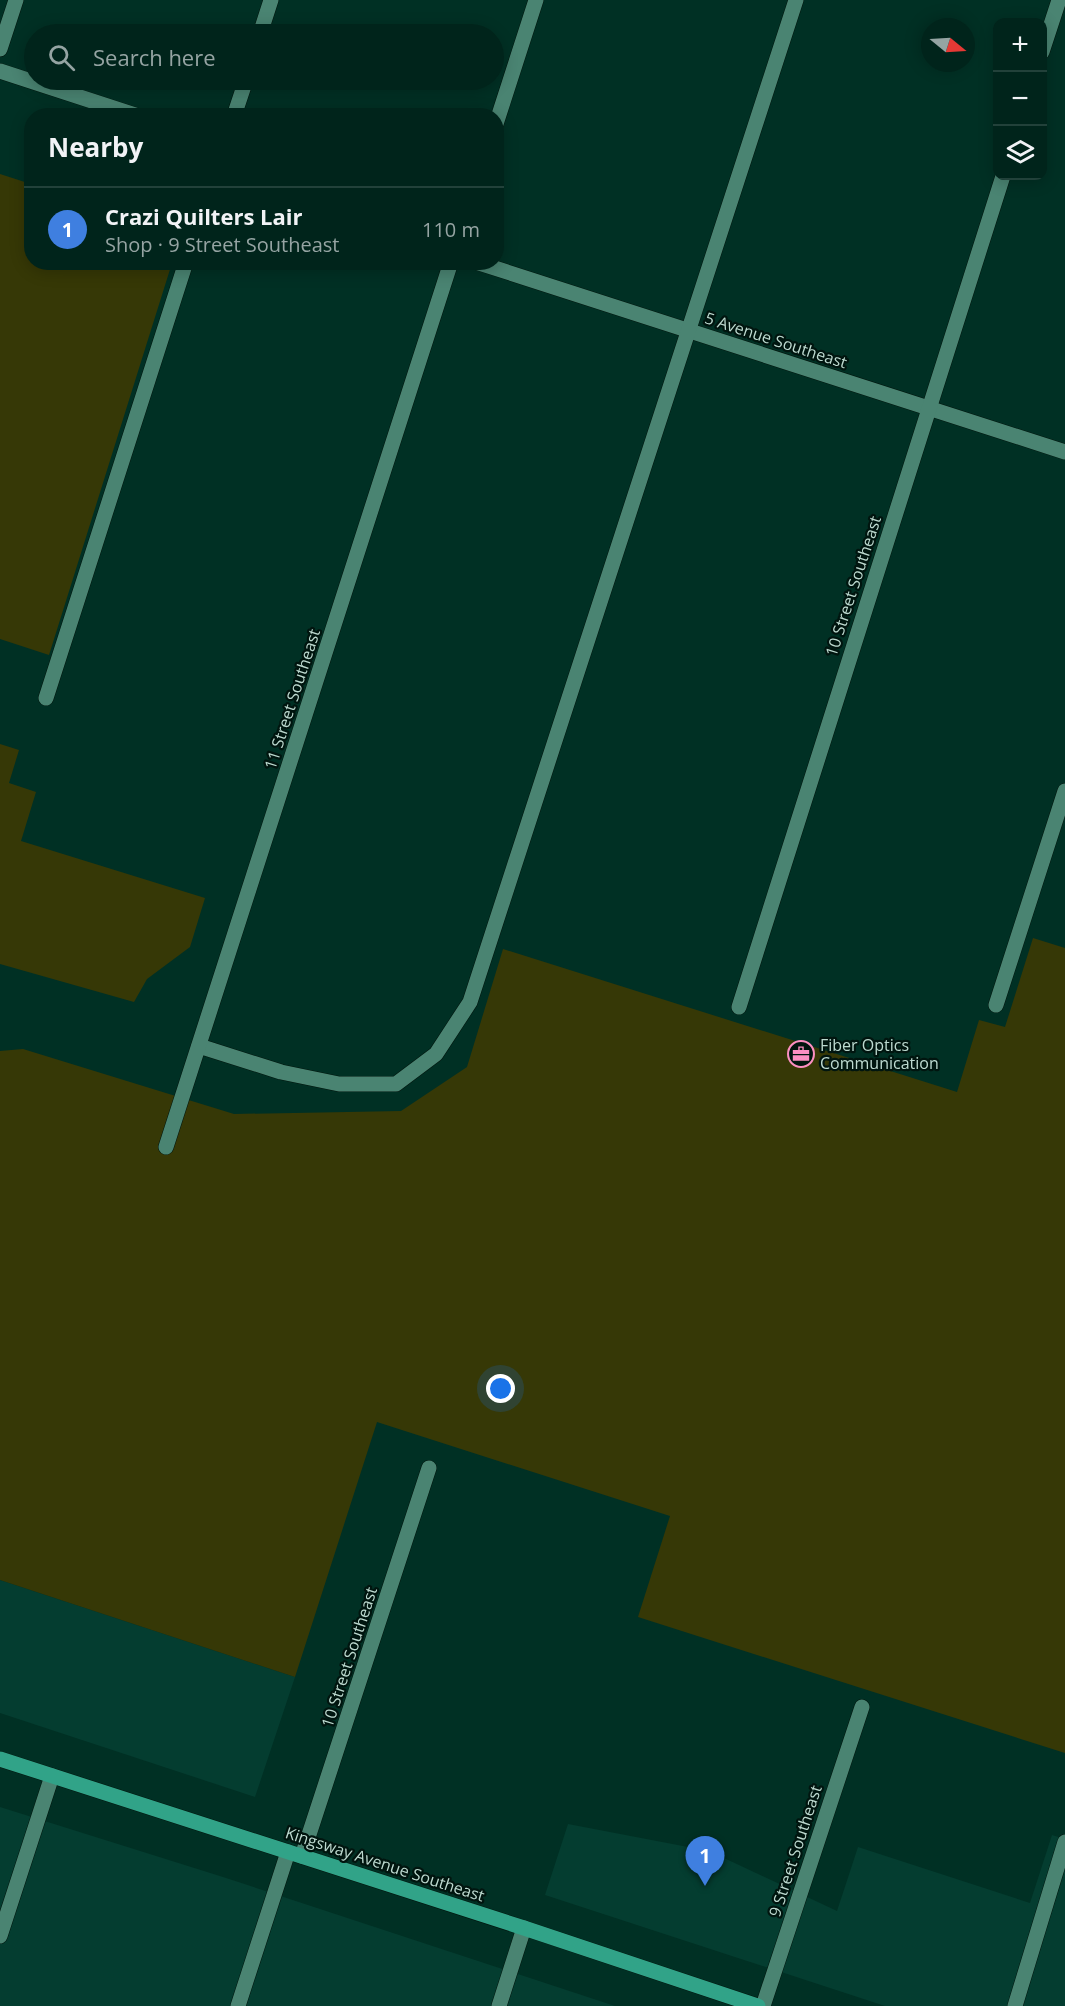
<!DOCTYPE html>
<html lang="en">
<head>
<meta charset="utf-8">
<style>
	:root { --surface:#00241b; --page:#0e3028; --text:#f1f3f6; --muted:#95a4a3; --line:#22413a; --accent:#ea580c }
	body { margin:0; font-family:"Open Sans",sans-serif; background:var(--page); color:var(--text) }
	.controls { position:absolute; right:18px; top:18px; display:grid; overflow:hidden; border-radius:12px; box-shadow:0 3px 15px #0003 }
	.controls button { width:54px; height:54px; display:grid; place-items:center; padding:0; border:0; border-bottom:2px solid var(--line); background:var(--surface); color:var(--text); font:30px sans-serif }
	.compass { position:absolute; left:921px; top:18px; width:54px; height:54px; border-radius:50%; background:var(--surface); box-shadow:0 3px 15px #0003; rotate:108deg }
	.you { position:absolute; left:501px; top:1389px; width:21px; height:21px; margin:-15px; border:4px solid #fff; border-radius:50%; background:#1a73e8; box-shadow:0 0 0 9px #1a73e833 }
	.badge { display:grid; place-items:center; width:39px; height:39px; border-radius:50%; background:var(--accent); color:#fff; font-size:20px; font-weight:700 }
	.pin { position:absolute; translate:-50% -50px; filter:drop-shadow(0 2px 3px #0008) }
	.pin::after { content:''; position:absolute; top:32px; width:21px; height:18px; background:inherit; clip-path:polygon(0 0,100% 0,50% 100%) }
	.list { margin:0; padding:0; list-style:none }
	h2 { display:flex; justify-content:space-between; align-items:center; height:78px; margin:0; padding:0 24px; font-size:26px }
	h2 small { font-size:20px; font-weight:400; color:var(--muted) }
	.list li { display:grid; grid-template-columns:39px 1fr auto; gap:18px; align-items:center; box-sizing:border-box; height:84px; padding:0 24px; border-top:2px solid var(--line) }
	.list b { display:block; font-size:22px; white-space:nowrap }
	.list p { margin:0; font-size:20px; white-space:nowrap; color:var(--muted) }
	.list em { font-size:20px; font-style:normal; color:var(--muted) }
	.icon { flex:none; width:33px; height:33px; fill:none; stroke:currentColor; stroke-width:2; stroke-linecap:round; stroke-linejoin:round }
	.map { position:relative; flex:none; width:1065px; height:2006px; overflow:hidden }
	.search { position:absolute; background:var(--surface); box-shadow:0 3px 15px #0003; left:24px; top:24px; width:480px; height:66px; display:flex; align-items:center; gap:15px; box-sizing:border-box; padding:0 21px; border-radius:33px; color:var(--muted); font-size:22px }
	.panel { position:absolute; background:var(--surface); box-shadow:0 3px 15px #0003; left:24px; top:108px; width:480px; height:162px; border-radius:24px }
	.map>svg:first-child { display:block }
</style>
</head>
<body>
<div class="map">
<svg width="1065" height="2006" viewBox="0 0 1065 2006">
	<rect width="100%" height="100%" fill="#003024"/>
	<g fill="#043d30">
		<polygon points="0,1580 295,1677 255,1797 0,1713"/>
		<polygon points="0,1807 223,1877 615,2006 0,2006"/>
		<polygon points="568,1824 709,1851 837,1911 858,1847 1030,1903 1052,1835 1065,1839 1065,2006 885,2006 545,1895"/>
	</g>
	<g fill="#363806">
		<polygon points="0,174 31,184 32,262 172,263 49,655 0,639"/>
		<polygon points="0,744 19,750 9,783 36,792 21,841 205,898 190,947 147,979 134,1002 0,964"/>
		<polygon points="1033,938 1065,948 1065,1753 638,1617 670,1516 377,1422 295,1677 0,1580 0,1051 23,1049 234,1114 401,1111 467,1067 503,949 957,1092 979,1020 1005,1027"/>
	</g>
	<g fill="none" stroke-linecap="round" stroke-linejoin="round">
		<defs>
			<g id="minor">
				<polyline points="260,34 271,0"/>
				<polyline points="0,49 16,0"/>
				<polyline points="1042,52 1059,0"/>
				<polyline points="0,71 138,116"/>
				<polyline points="234,116 246,80"/>
				<polyline points="496,124 536,0"/>
				<polyline points="476,262 1065,452"/>
				<polyline points="46,698 186,262"/>
				<polyline points="996,1005 1065,791"/>
				<polyline points="739,1007 1003,176"/>
				<polyline points="199,1046 281,1072 339,1084 396,1084 436,1054 470,1002 796,0"/>
				<polyline points="166,1147 451,262"/>
				<polyline points="302,1856 429,1468"/>
				<polyline points="0,1936 52,1776"/>
				<polyline points="238,2006 288,1852"/>
				<polyline points="499,2006 524,1928"/>
				<polyline points="763,2006 862,1707"/>
				<polyline points="1015,2006 1065,1842"/>
			</g>
			<polyline id="major" points="0,1759 524,1928 758,2006"/>
		</defs>
		<use href="#minor" stroke="#00160e" stroke-width="16"/>
		<use href="#major" stroke="#00160e" stroke-width="16"/>
		<use href="#minor" stroke="#4a8472" stroke-width="15"/>
		<use href="#major" stroke="#31a388" stroke-width="15"/>
	</g>
	<defs>
		<symbol id="office-ring" viewBox="-11 -11 22 22"><circle r="9.5" fill="#00150f" stroke="#fc8fc1" stroke-width="1.5"/><path d="M-6-3h4V-5.5h4V-3h4V5H-6ZM-1-4.5V-3h2v-1.5ZM-6 0V1H6V0Z" fill="#fc8fc1"/></symbol>
	</defs>
	<g fill-rule="evenodd">
		<use href="#office-ring" x="786" y="1039" width="30" height="30"/>
	</g>
	<g text-anchor="middle" stroke-width="4.5" stroke-linejoin="round" paint-order="stroke">
		<g font-size="16" fill="#bddad0" stroke="#00150f">
			<text transform="translate(776 340) rotate(18)" y="6">5 Avenue Southeast</text>
			<text transform="translate(853 586) rotate(-72)" y="6">10 Street Southeast</text>
			<text transform="translate(292 699) rotate(-72)" y="6">11 Street Southeast</text>
			<text transform="translate(349 1657) rotate(-72)" y="6">10 Street Southeast</text>
			<text transform="translate(795 1851) rotate(-72)" y="6">9 Street Southeast</text>
			<text transform="translate(385 1864) rotate(18)" y="6">Kingsway Avenue Southeast</text>
		</g>
		<g font-size="16" fill="#bddad0" stroke="#00150f" text-anchor="start">
			<text x="820" y="1051">Fiber Optics<tspan x="820" dy="18">Communication</tspan></text>
		</g>
	</g>
</svg>
<div class="controls">
<button>+</button>
<button>−</button>
<button><svg class="icon" aria-label="layers" viewBox="0 0 24 24"><path d="M12 4l9 5-9 5-9-5zM3 14l9 5 9-5"/></svg></button>
</div>
<svg class="compass" viewBox="-18 -18 36 36"><path d="M0-13l5 13h-10z" fill="#e53935"/><path d="M0 13l5-13h-10z" fill="#95a4a3"/></svg>
<div class="you"></div>
<div class="pin badge" style="left:705px;top:1886px;background:#3f7fe0">1</div>
<div class="search"><svg class="icon" aria-label="search" viewBox="0 0 24 24"><circle cx="10" cy="10" r="6"/><path d="M15 15l6 6"/></svg>Search here</div>
<section class="panel">
<h2>Nearby<small></small></h2>
<ul class="list">
<li><span class="badge" style="background:#3f7fe0">1</span><div><b>Crazi Quilters Lair</b><p>Shop · 9 Street Southeast</p></div><em>110 m</em></li>
</ul>
</section>
</div>
</body>
</html>
